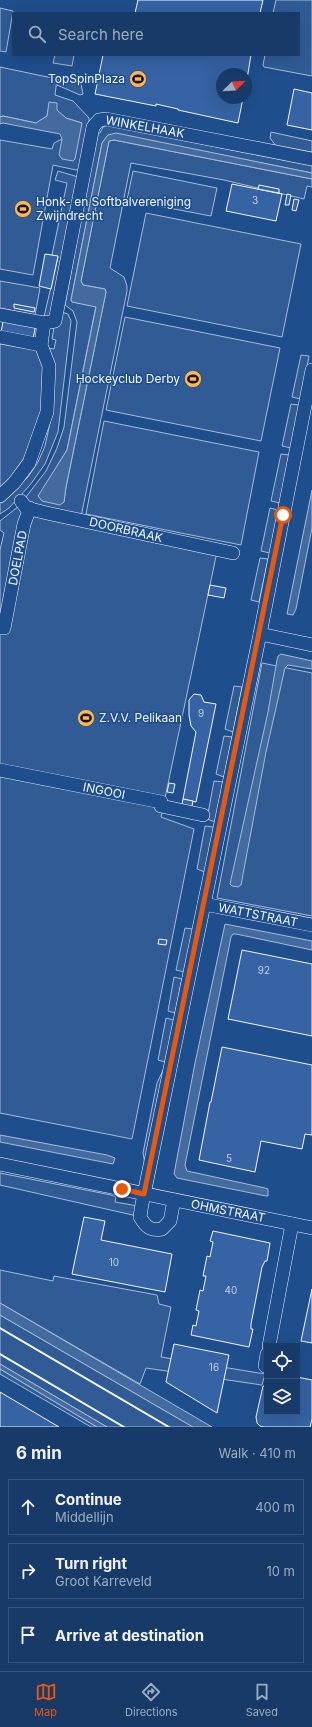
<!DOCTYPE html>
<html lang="en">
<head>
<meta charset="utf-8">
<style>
	:root { --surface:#173a69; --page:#20416f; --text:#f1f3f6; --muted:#9eadc0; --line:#36547d; --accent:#ea580c }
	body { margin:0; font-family:Inter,sans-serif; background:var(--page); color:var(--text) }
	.controls { position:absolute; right:12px; bottom:12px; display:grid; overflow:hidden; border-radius:0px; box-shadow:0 4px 16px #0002 }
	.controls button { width:36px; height:36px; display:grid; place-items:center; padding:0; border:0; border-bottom:1px solid var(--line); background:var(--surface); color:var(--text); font:20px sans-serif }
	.compass { position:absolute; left:216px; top:68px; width:36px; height:36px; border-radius:50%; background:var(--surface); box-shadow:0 4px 16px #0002; rotate:66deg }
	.stop { position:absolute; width:12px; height:12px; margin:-9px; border:3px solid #ea580c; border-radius:50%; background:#fff }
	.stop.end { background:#ea580c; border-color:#fff; box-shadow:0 1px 4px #0008 }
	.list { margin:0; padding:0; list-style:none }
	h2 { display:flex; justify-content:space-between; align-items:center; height:52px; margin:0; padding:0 16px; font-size:17px }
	h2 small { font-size:13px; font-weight:400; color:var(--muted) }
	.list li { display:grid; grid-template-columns:26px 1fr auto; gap:12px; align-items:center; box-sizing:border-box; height:56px; margin:0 8px 8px; padding:0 8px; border:1px solid var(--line); border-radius:0px }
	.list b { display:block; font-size:15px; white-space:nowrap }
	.list p { margin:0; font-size:13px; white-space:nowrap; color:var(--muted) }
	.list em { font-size:13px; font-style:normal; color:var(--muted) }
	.icon { flex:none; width:22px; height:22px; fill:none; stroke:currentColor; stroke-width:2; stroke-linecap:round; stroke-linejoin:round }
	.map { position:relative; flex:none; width:312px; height:1427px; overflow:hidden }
	.search { position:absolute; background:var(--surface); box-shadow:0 4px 16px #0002; left:12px; right:12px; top:12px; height:44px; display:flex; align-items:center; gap:10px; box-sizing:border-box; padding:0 14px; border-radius:0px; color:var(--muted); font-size:15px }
	.sheet { height:244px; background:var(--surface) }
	nav { display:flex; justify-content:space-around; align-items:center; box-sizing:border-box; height:56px; border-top:1px solid var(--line); background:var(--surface); font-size:11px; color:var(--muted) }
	nav a { display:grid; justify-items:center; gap:2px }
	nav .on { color:var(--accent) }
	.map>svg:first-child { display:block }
</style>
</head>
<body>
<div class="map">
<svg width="312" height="1427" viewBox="0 0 312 1427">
	<rect width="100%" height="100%" fill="#1f4e8c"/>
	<g fill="#305b95" stroke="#a8bbd7">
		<polygon points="276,0 312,0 312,76 264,67 263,65 265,55 299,55 299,13 273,13"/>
		<polygon points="0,8 13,11 6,52 0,51"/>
		<polygon points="55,55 74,55 72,66 53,63"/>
		<polygon points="0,67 57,79 55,95 73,101 89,118 89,125 80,168 76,170 53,165 33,275 0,269 0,140 52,149 54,143 62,139 82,123 66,118 61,115 50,102 47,116 36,123 3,116 0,117"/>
		<polygon points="59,79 81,84 83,94 80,95 57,85"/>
		<polygon points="107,125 312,166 312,173 116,134 108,135 102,143 71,300 72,302 96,306 67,450 39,496 64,502 66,487 106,292 105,289 83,285 81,281 109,141 114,140 312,179 312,187 307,186 304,199 224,180 131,163 110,268 124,277 127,286 127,291 81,517 218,547 161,817 194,829 132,1139 0,1113 0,550 4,533 0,530 0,521 19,506 46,471 57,448 64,427 77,322 73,311 65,305 97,133 100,133 103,127"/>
		<polygon points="271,132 312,141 312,154 276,146 270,138"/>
		<polygon points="58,171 78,177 50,318 43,321 58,257 52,255 67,183 55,180"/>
		<polygon points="133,171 217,188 211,216 127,200"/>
		<polygon points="146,213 301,244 282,337 127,306"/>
		<polygon points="0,281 40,288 35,315 0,308"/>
		<polygon points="62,312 68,314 71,321 58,432 45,464 30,485 9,508 0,514 0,503 28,477 38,462 45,446 53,409 43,405 29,451 0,492 0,340 54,349 56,340 52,339 54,327"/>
		<polygon points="125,317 280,348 261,441 106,410"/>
		<polygon points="301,355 309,356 301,399 292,397"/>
		<polygon points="291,404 299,405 291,448 282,446"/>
		<polygon points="104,421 259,452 241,545 86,514"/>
		<polygon points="281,454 289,455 280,503 271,501"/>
		<polygon points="270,508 278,510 270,553 261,551"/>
		<polygon points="260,558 268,559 259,602 251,600"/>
		<polygon points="262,663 312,673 312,916 217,898"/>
		<polygon points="234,686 242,687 233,732 225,729"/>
		<polygon points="224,736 232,737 224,777 216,774"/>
		<polygon points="214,781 223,782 215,822 207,819"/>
		<polygon points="205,826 214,827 205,872 197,869"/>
		<polygon points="185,928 193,929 184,972 176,970"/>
		<polygon points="174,977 182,979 175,1013 168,1011"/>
		<polygon points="166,1018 174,1020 165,1062 158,1060"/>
		<polygon points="166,1064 145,1164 143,1153 157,1083"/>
		<polygon points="0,1173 111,1195 116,1197 115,1202 138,1206 137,1216 0,1185"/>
		<polygon points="0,1270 53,1281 54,1276 157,1295 159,1304 171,1307 161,1357 265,1374 262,1385 146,1368 140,1384 0,1303"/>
		<polygon points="0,1315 193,1427 107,1427 0,1364"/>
		<polygon points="0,1369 97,1427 91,1427 0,1374"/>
	</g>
	<g fill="#446ba0" stroke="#a8bbd7">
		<polygon points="49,102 57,103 57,110 66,118 82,123 75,159 73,161 62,159 59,155 62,139 60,134 3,123 0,124 0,117 3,116 36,123 47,116"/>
		<polygon points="116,133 312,173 312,179 114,140 109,141 81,281 83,285 105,289 106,292 66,487 64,502 60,505 42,501 38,496 67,450 96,307 72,302 71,300 102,143 108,135"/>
		<polygon points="312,490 312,528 296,609 293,615 287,614"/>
		<polygon points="281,654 312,661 312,669 288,665 285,668 266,752 241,885 238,887 232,886 230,884 268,712 277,660 278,656"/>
		<polygon points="225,924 312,941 312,950 236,934 233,934 231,937 185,1165 187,1171 265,1188 268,1189 268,1196 266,1196 177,1178 174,1174 195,1063"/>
		<polygon points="0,1135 107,1155 115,1158 113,1164 0,1142"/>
		<polygon points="0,1303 212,1427 193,1427 0,1315"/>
		<polygon points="0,1364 107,1427 97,1427 0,1369"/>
	</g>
	<g fill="#3563a3" stroke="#f2f6ff">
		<polygon points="138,0 263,0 260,13 135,13"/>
		<polygon points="103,55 251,55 246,85 246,74 222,74 222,98 243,98 238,123 178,110 178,109 156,104 156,106 95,94"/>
		<polygon points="294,89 312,93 312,130 287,125"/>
		<polygon points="232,184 282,194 276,221 226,211"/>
		<polygon points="259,185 279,189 279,193 258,189"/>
		<polygon points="287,194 291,195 289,205 285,205"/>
		<polygon points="294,199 299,200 296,211 292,210"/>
		<polygon points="45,254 58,256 51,289 39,286"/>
		<polygon points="14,304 35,308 34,312 14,308"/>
		<polygon points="4,317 36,324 33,339 1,332"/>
		<polygon points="210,585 226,588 224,598 208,595"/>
		<polygon points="194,694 201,695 204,702 216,704 196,802 183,799 196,732 191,726 189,715 189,700"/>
		<polygon points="169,783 175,784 173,793 167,792"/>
		<polygon points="183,799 193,801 191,811 182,804"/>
		<polygon points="159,939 167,940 166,945 158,944"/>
		<polygon points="242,950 312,964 312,1036 228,1019"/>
		<polygon points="222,1047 312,1065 312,1135 305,1134 302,1149 261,1141 255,1172 199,1160 210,1102 211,1102"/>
		<polygon points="84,1217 105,1221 101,1240 172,1254 165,1292 72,1274"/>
		<polygon points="213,1231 270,1243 267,1261 265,1261 262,1267 253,1314 251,1324 251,1329 253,1329 249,1347 191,1335 193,1325 196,1326 199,1311 196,1310 200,1290 203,1291 206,1276 203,1276 207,1256 210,1257 213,1242 210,1241"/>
		<polygon points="312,1289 312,1343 301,1341"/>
		<polygon points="174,1344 229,1355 217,1413 166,1382"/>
		<polygon points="297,1377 312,1380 312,1419 310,1427 264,1427 260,1426 257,1423 256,1417 263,1386 267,1387 267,1412 297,1412"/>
		<polygon points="0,1392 59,1427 0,1427"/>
	</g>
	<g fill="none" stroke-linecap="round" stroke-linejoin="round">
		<defs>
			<g id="minor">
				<polyline points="0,315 44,323 55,321 93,127 99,120 106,119 312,159"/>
				<polyline points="0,337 41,345"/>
				<polyline points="0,496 14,483 29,463 47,412 49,366 41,345 44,323"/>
				<polyline points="21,501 26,508 51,514 233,553"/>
				<polyline points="0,628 4,628 24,524 30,508"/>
				<polyline points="260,634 312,645"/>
				<polyline points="0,770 161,802 161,806 203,815"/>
				<polyline points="204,904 312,925"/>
				<polyline points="0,1164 312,1228"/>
				<path d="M174 1200 170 1221 162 1229C150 1231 146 1227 140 1217L142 1204 260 634 312 370"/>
				<polyline points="269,1346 292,1224"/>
				<polyline points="265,1366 267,1354"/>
			</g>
		</defs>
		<use href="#minor" stroke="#f2f6ff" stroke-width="14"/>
		<use href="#minor" stroke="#1f4e8c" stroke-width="13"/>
		<g stroke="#f2f6ff" stroke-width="2">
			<polyline points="0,1328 169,1427"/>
			<polyline points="0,1354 124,1427"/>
		</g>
	</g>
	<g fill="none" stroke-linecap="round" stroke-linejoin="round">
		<polyline stroke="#ea580c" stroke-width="5" points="122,1189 144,1194 283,515"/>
	</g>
	<defs>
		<symbol id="stadium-disc" viewBox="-11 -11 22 22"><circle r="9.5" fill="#ffb74d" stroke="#1f4e8c"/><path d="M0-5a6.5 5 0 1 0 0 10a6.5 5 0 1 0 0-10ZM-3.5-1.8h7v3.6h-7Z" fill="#111"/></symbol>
	</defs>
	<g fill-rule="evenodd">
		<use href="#stadium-disc" x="128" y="69" width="20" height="20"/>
		<use href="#stadium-disc" x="13" y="199" width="20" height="20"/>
		<use href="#stadium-disc" x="183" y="369" width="20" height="20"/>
		<use href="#stadium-disc" x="76" y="708" width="20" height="20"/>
	</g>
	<g text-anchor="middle" stroke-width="3" stroke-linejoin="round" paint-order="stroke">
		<g font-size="10" fill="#c3d1e8">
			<text x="255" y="204">3</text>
			<text x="201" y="717">9</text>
			<text x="264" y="974">92</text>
			<text x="229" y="1162">5</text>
			<text x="114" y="1266">10</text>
			<text x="231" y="1294">40</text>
			<text x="214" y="1371">16</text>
		</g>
		<g font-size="12" fill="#f2f6ff" stroke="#1f4e8c" text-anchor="end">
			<text x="125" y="83">TopSpinPlaza</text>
			<text x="36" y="206" text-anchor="start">Honk- en Softbalvereniging<tspan x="36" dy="14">Zwijndrecht</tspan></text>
			<text x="180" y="383">Hockeyclub Derby</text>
			<text x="99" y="722" text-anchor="start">Z.V.V. Pelikaan</text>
		</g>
		<g font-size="12" fill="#f2f6ff" stroke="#1f4e8c">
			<text transform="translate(145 127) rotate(10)" y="4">WINKELHAAK</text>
			<text transform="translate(126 530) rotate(13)" y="4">DOORBRAAK</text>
			<text transform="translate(18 558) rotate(-79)" y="4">DOELPAD</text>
			<text transform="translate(104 791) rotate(11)" y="4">INGOOI</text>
			<text transform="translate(258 915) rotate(11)" y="4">WATTSTRAAT</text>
			<text transform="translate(228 1211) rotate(11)" y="4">OHMSTRAAT</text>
		</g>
	</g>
</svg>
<div class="controls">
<button><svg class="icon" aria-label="locate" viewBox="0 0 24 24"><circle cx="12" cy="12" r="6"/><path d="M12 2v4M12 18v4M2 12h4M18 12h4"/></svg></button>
<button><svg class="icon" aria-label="layers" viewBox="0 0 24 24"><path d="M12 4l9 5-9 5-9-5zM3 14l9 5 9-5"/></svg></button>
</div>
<svg class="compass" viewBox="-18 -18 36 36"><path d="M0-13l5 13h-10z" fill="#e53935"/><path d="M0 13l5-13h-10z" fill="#9eadc0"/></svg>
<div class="stop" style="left:283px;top:515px"></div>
<div class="stop end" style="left:122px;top:1189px"></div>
<div class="search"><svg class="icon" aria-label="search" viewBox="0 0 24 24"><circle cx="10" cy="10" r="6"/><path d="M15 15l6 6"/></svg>Search here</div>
</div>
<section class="sheet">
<h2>6 min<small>Walk · 410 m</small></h2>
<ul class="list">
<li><svg class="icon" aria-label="ahead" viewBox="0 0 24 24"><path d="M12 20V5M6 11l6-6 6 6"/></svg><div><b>Continue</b><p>Middellijn</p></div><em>400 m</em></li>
<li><svg class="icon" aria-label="right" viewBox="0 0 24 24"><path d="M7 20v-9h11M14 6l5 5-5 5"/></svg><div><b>Turn right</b><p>Groot Karreveld</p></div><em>10 m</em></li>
<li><svg class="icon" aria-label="arrive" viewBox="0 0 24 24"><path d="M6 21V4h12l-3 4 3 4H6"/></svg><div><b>Arrive at destination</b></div></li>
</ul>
</section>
<nav>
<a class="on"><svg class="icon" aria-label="map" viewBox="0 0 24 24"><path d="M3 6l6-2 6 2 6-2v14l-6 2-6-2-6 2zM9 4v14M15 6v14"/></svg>Map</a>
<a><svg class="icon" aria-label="directions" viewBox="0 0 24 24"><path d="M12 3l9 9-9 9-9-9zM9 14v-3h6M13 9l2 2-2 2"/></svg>Directions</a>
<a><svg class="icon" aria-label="saved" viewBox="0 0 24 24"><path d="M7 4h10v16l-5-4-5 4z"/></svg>Saved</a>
</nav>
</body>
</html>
